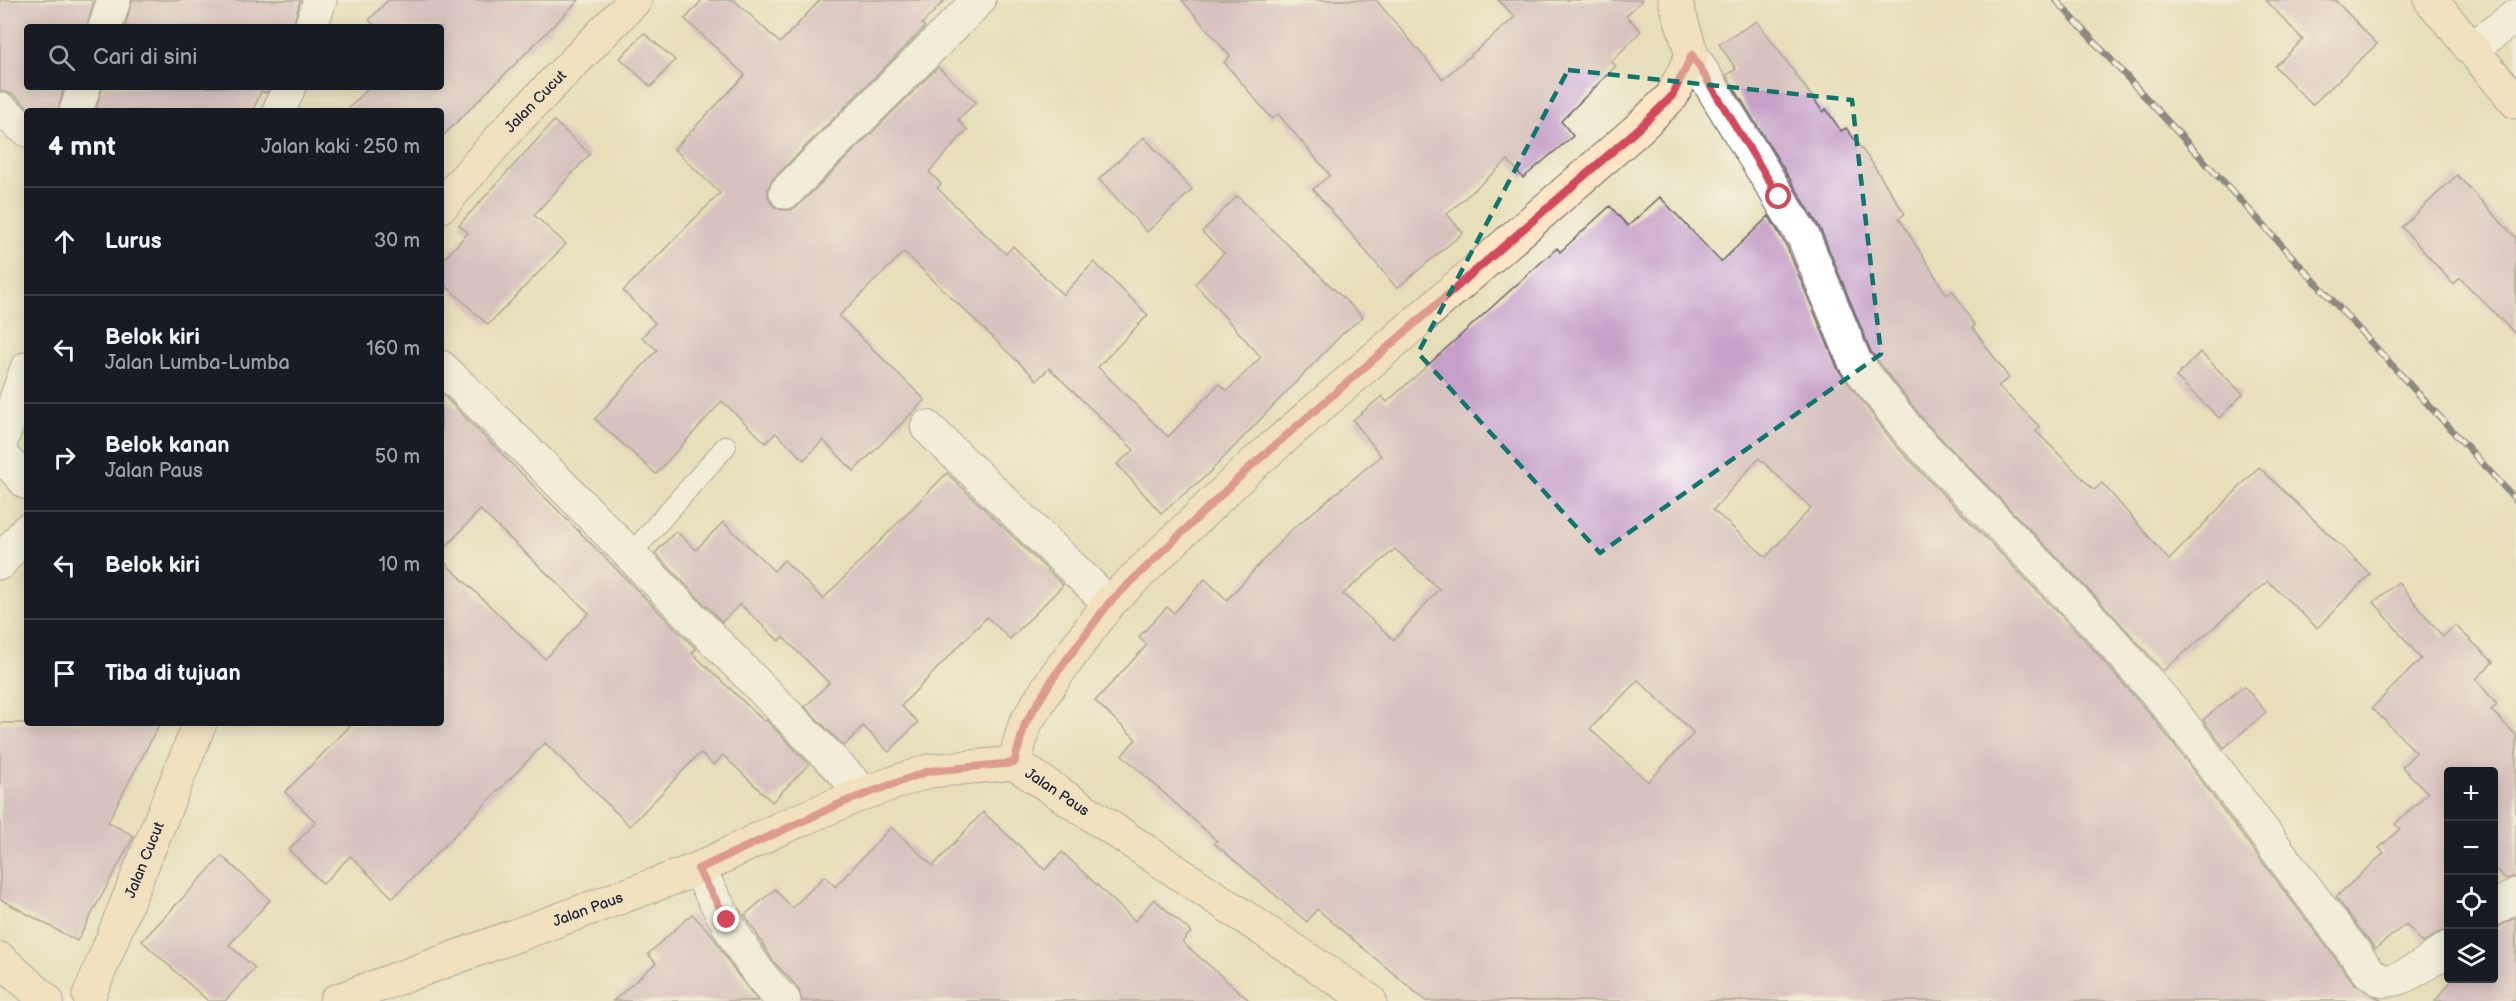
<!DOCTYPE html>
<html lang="id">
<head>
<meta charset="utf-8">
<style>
	:root { --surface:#171b24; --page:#20242c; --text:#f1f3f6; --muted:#9ea1a6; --line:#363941 }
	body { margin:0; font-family:"Balsamiq Sans",sans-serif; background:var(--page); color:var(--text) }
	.controls { position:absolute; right:18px; bottom:18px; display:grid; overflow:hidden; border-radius:6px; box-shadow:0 3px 15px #0003 }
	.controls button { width:54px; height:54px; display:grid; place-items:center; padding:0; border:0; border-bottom:2px solid var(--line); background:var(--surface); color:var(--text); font:30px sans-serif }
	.stop { position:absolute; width:18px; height:18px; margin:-14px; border:4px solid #d1495b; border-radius:50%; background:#fff }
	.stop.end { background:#d1495b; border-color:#fff; box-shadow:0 2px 6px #0008 }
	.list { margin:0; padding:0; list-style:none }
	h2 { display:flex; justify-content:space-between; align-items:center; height:78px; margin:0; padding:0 24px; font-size:26px }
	h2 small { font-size:20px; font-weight:400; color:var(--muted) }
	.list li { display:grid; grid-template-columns:39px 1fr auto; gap:18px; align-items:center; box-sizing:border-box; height:108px; padding:0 24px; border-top:2px solid var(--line) }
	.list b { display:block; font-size:22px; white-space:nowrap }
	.list p { margin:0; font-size:20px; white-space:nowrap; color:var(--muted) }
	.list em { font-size:20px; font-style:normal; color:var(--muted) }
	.icon { flex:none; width:33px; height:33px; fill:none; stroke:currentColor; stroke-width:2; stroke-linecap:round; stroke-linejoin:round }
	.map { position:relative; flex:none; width:2516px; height:1001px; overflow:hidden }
	.search { position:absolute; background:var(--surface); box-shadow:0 3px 15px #0003; left:24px; top:24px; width:420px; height:66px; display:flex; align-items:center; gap:15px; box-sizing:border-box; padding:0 21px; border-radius:6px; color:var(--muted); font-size:22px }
	.panel { position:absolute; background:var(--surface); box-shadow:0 3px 15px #0003; left:24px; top:108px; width:420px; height:618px; border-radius:6px }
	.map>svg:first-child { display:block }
</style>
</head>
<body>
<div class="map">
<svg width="2516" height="1001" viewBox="0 0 2516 1001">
	<rect width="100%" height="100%" fill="#fdfcf7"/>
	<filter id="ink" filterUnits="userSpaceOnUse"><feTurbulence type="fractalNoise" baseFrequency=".0167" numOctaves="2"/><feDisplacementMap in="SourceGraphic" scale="12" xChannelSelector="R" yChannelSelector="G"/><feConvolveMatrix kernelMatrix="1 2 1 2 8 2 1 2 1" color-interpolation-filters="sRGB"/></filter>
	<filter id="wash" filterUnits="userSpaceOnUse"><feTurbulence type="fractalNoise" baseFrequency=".008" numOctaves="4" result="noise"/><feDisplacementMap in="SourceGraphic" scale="24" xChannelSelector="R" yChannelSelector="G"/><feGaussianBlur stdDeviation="1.35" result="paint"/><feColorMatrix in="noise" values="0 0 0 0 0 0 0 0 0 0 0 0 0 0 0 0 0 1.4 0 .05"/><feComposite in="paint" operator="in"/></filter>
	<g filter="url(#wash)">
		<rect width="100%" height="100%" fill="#e7dfba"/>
		<g id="blocks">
			<g fill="#c6a0c8" fill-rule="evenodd">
				<polygon points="0,0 94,0 87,27 27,27 27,87 64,87 58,111 33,111 12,94 0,91"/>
				<polygon points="132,0 300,0 293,27 125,27"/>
				<polygon points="388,0 579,0 441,138 441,111 346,111 370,87 441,87 441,27 376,27 369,20"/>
				<polygon points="702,0 734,0 780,43 820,0 945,0 922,24 925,27 773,179 768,188 768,197 773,206 782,210 791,210 799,205 938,67 976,102 958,120 967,130 929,172 941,184 937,188 1006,254 1013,246 1063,295 1094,262 1148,315 1098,367 1168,437 1219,384 1227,391 1261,357 1195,284 1224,253 1202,232 1237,196 1363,317 1342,334 1207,475 1161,513 1117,464 1134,450 1049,368 1037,380 904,252 839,316 925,400 854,471 823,440 804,460 776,433 766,443 722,401 656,474 595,419 657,350 642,337 655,323 623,291 720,193 674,149 745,75 685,19"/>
				<polygon points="1182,0 1376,0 1443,79 1515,17 1498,0 1642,0 1626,16 1641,31 1611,62 1616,66 1561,121 1573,136 1523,178 1508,160 1447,214 1463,233 1397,288 1313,189 1330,175 1278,114 1272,119 1224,62 1230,56"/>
				<polygon points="2266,0 2335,0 2377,44 2312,105 2275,66 2303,40"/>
				<polygon points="1757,21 1823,112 1826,109 1841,131 1846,128 1870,160 1905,214 1899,218 1947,295 1953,291 1975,326 1972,327 2009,378 1998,386 2040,427 2036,431 2094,490 2102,483 2169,560 2259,467 2370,574 2317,628 2268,581 2163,671 2113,615 1925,422 1871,352 1820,228 1726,75 1736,69 1719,44"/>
				<polygon points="644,33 675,60 651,87 620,58"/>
				<polygon points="102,87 269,87 266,93 261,91 253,111 96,111"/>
				<polygon points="554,121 590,154 534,215 566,244 488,325 441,281 441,262 468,233 459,225"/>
				<polygon points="1144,137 1192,190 1147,232 1099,179"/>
				<polygon points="2457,175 2516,238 2516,335 2460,278 2453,284 2402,227"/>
				<path d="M1660 197 1721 262 1769 216 1787 247 1838 369 1896 446 2086 641 2156 721 2354 983 2382 1001H1426L1317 909 1307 922 1214 843 1217 841 1122 755 1136 739 1095 701 1147 645 1139 637 1167 607 1174 613 1205 579 1227 600 1289 532 1381 456 1353 420 1382 396 1387 402 1557 248 1560 252 1610 206 1628 226ZM1759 458 1811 508 1766 557 1713 510ZM1395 549 1439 589 1394 640 1343 594ZM1638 680 1694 733 1648 782 1590 729Z"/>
				<polygon points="2200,352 2243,394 2219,418 2176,377"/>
				<polygon points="441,393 696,649 692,653 764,721 766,720 809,764 772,802 723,755 714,765 700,753 630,826 545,743 393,898 350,856 323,884 289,850 316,822 285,792 353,723 441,723 441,559 545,659 589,613 480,510 441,552"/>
				<polygon points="947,473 1063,585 1010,639 987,617 901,706 918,722 889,752 863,726 844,746 805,707 829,683 783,637 779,641 740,604 722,622 655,553 676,531 696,550 723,522 774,571 784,560 823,599"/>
				<polygon points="2398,582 2443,637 2455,625 2493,662 2476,679 2497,705 2491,710 2516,735 2516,876 2506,879 2493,867 2493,771 2448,771 2448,930 2438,933 2423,943 2406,924 2375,949 2336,897 2384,853 2379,848 2400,829 2395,824 2428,793 2402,767 2416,752 2372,708 2421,659 2374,602"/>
				<polygon points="2244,686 2266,712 2224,748 2203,720"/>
				<polygon points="0,723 160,723 108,822 134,836 77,941 0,899"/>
				<polygon points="983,812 1045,870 1062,852 1135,921 1154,899 1191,932 1182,942 1250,1001 802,1001 798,988 773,961 745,915 775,889 792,908 825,876 835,887 891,827 933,866"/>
				<polygon points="222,856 270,900 229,945 255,968 225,1001 208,1001 142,941"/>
				<polygon points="692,914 713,936 731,966 758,1001 613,1001 656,963 648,954"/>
				<polygon points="2516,917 2516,1001 2435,1001 2454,978 2493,978 2493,934 2500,926"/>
			</g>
		</g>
	</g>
	<g filter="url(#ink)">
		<use href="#blocks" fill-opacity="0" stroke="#676467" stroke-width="1.5"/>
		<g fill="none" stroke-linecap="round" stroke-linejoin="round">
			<defs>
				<polyline id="lane" points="630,555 726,446"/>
				<g id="street">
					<polyline points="105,27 114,0"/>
					<polyline points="311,27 320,0"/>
					<polyline points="2471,49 2516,16"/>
					<path d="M1692 55 1804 238 1855 362 1911 434 2100 628 2171 709 2369 972C2372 974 2377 979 2381 980 2399 985 2434 958 2448 948"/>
					<polyline points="0,109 27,130"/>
					<polyline points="76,111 84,87"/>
					<polyline points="279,111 289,87"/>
					<polyline points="786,192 979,0"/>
					<polyline points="441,367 544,467 864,793"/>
					<polyline points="927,427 1109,603"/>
					<polyline points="0,445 27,368"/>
					<polyline points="0,454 27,483"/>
					<polyline points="0,563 27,530"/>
					<path d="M698 869C723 913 746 966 784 1001"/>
					<polyline points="2494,909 2516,895"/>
				</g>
				<g id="secondary">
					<polyline points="2431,0 2516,102"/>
					<path id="s1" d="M441 206 512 125 635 0"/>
					<polyline points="1014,763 1025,724 1054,678 1109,603 1249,468 1638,129 1672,96 1692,55 1675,0"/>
					<polyline points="0,959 47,1001"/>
					<path id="s2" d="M89 996 200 723"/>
					<path id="s3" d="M336 1001 698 869 781 828 864 793 929 771 1014 763 1370 1001"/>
				</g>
			</defs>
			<use href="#lane" stroke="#676467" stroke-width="22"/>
			<use href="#street" stroke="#676467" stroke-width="35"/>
			<use href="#secondary" stroke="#676467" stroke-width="35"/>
			<use href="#lane" stroke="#fff" stroke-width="20"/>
			<use href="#street" stroke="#fff" stroke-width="33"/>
			<use href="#secondary" stroke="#fde5c5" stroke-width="33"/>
			<defs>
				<polyline id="rail" points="2056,0 2516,500"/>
			</defs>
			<use href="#rail" stroke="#22223b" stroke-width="7"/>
			<use href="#rail" stroke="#fdfcf7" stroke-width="4.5" stroke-dasharray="14" stroke-linecap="butt"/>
		</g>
	</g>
	<g fill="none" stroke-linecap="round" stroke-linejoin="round" filter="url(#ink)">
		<polyline stroke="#d1495b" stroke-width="8" points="727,920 698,869 844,802 929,771 1014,763 1025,724 1053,678 1109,603 1249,468 1638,129 1672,96 1692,55 1779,197"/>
	</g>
	<path d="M0 0H2516V1001H0ZM1568 70 1852 100 1881 354 1600 553 1418 353Z" fill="#e7dfba" fill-opacity=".55" fill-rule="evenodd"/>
	<path fill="none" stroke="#0f766e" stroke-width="4.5" stroke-dasharray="12 8" stroke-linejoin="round" d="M1568 70 1852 100 1881 354 1600 553 1418 353Z"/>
	<g text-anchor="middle" stroke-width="4.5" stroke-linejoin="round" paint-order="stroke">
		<g font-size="15" fill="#22223b" stroke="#fdfcf7">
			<text dy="5" stroke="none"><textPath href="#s1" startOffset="141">Jalan Cucut</textPath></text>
			<text dy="5" stroke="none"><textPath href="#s3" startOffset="774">Jalan Paus</textPath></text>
			<text dy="5" stroke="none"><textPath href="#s2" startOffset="147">Jalan Cucut</textPath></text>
			<text dy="5" stroke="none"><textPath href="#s3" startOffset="268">Jalan Paus</textPath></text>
		</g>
	</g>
</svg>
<div class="controls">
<button>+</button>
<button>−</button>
<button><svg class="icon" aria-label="locate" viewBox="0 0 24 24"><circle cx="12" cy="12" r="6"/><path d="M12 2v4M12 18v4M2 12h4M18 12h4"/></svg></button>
<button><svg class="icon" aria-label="layers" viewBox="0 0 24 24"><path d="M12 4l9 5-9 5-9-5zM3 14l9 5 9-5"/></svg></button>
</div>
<div class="stop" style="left:1779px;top:197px"></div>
<div class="stop end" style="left:727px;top:920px"></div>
<div class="search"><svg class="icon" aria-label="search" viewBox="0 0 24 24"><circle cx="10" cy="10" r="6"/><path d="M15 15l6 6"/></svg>Cari di sini</div>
<section class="panel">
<h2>4 mnt<small>Jalan kaki · 250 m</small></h2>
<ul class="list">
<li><svg class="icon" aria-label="ahead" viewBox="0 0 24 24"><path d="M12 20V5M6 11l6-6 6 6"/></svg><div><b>Lurus</b></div><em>30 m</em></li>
<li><svg class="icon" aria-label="left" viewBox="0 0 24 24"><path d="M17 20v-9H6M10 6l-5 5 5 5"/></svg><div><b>Belok kiri</b><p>Jalan Lumba-Lumba</p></div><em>160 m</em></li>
<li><svg class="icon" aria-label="right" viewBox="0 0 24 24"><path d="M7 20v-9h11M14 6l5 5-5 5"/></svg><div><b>Belok kanan</b><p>Jalan Paus</p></div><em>50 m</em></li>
<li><svg class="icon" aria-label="left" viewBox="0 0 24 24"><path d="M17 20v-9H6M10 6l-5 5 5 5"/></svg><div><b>Belok kiri</b></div><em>10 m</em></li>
<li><svg class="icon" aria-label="arrive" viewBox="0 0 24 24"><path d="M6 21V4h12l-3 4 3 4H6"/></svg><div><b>Tiba di tujuan</b></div></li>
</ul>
</section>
</div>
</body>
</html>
